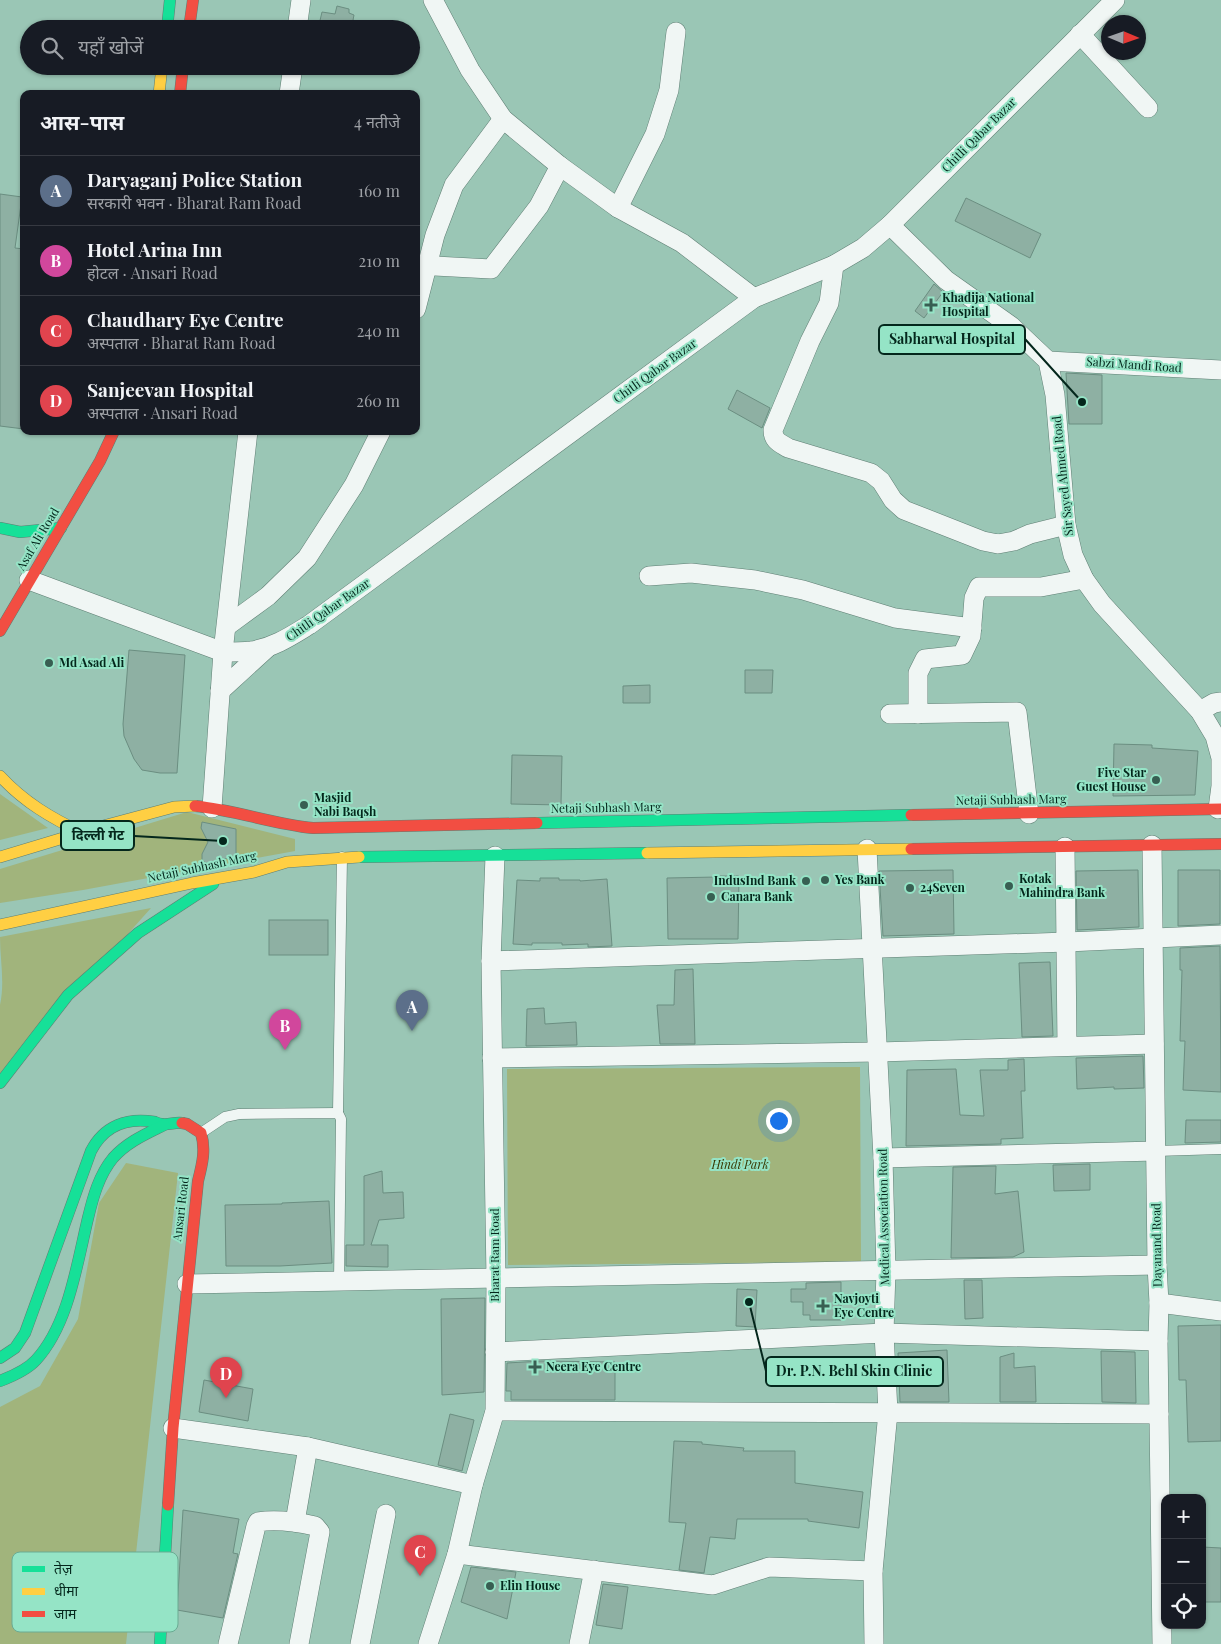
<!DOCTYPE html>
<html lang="hi">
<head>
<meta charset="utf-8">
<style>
	:root { --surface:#171b24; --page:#20242c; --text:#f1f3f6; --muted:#9ea1a6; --line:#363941; --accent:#9eb0ac }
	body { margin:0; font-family:"Playfair Display","Noto Sans Devanagari",serif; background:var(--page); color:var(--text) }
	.controls { position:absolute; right:15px; bottom:15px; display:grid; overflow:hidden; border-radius:10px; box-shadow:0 1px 4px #0004 }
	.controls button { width:45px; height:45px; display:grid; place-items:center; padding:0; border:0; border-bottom:1px solid var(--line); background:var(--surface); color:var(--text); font:25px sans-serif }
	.compass { position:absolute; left:1101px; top:15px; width:45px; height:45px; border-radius:50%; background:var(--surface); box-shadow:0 1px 4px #0004; rotate:92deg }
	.you { position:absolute; left:778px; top:1120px; width:18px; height:18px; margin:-12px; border:4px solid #fff; border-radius:50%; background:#1a73e8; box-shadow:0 0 0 8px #1a73e833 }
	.badge { display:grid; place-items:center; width:32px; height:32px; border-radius:50%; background:var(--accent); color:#fff; font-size:16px; font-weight:700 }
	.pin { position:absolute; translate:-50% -41px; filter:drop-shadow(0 1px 2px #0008) }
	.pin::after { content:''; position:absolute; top:26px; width:18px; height:15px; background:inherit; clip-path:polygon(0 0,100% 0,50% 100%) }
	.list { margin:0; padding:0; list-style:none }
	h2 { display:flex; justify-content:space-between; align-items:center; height:65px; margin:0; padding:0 20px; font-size:21px }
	h2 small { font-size:16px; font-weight:400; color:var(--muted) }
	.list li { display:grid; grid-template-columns:32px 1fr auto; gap:15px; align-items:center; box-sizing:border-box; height:70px; padding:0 20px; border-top:1px solid var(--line) }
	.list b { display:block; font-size:19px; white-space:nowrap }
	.list p { margin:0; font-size:16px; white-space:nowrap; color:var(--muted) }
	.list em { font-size:16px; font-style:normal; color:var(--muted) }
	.icon { flex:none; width:28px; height:28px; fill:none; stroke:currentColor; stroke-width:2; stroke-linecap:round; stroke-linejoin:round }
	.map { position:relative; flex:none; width:1221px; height:1644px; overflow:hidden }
	.search { position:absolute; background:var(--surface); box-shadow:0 1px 4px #0004; left:20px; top:20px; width:400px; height:55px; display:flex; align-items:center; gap:12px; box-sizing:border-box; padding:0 18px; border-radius:28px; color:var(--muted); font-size:19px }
	.panel { position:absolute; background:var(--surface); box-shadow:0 1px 4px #0004; left:20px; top:90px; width:400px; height:345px; border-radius:10px }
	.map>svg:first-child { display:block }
</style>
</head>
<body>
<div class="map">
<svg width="1221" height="1644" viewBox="0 0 1221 1644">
	<rect width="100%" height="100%" fill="#9ac6b5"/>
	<g fill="#a1b47c">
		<polygon points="0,794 48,828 0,840"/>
		<polygon points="187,812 295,839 295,851 83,890 0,903 0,869"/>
		<path d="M151 908 0 1077V1005C5 982 0 960 0 937Z"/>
		<polygon points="860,1067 861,1262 508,1265 507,1069"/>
		<polygon points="126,1163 178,1173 126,1644 0,1644 0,1407 40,1386 78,1319 99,1203"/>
	</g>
	<g fill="#8eb0a3" stroke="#6b8e81">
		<polygon points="337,6 349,9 349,13 354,15 353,20 370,29 318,29 322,12 335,14"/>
		<polygon points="0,194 22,197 15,248 24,249 24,429 0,426"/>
		<polygon points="966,198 1041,234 1030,258 955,221"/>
		<polygon points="934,284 943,292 924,318 915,311"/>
		<polygon points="1066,373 1102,375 1102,424 1069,424"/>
		<polygon points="737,390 770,408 762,428 728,409"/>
		<polygon points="129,650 185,655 177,773 160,773 142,770 134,759 124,736 123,724"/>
		<polygon points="745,670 773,670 772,693 745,693"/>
		<polygon points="650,685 650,703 623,703 623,686"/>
		<polygon points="1114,744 1152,745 1152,748 1198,751 1195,795 1113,796"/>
		<polygon points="512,755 562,756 561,805 511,804"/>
		<polygon points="202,822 236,829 236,858 219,859 210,863 205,863 202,859 202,854 208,842 201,828"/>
		<polygon points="953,870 954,934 883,936 879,871"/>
		<polygon points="1138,870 1139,927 1077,930 1076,871"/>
		<polygon points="1178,870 1220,870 1220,924 1178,926"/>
		<polygon points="717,876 739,876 738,939 668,939 667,878 717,877"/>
		<polygon points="540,878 559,878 559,880 580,880 580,881 607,879 612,946 588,947 588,944 562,945 562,943 532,943 532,945 513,944 517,880 540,881"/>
		<rect x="269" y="920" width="59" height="35"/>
		<polygon points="1220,946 1221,1092 1183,1090 1185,1041 1180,1041 1182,970 1180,970 1180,948"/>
		<polygon points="1050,962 1053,1036 1022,1037 1019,963"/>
		<polygon points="693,969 695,1044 660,1044 657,1005 674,1005 675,970"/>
		<polygon points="544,1008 545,1024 576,1022 577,1045 526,1046 527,1009"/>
		<polygon points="1143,1056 1144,1088 1114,1089 1114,1087 1077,1089 1076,1058"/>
		<polygon points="1024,1059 1025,1091 1021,1091 1023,1138 1001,1139 1001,1144 906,1146 907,1070 956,1069 960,1115 984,1116 980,1070 1008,1070 1008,1060"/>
		<polygon points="1186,1120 1221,1120 1221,1142 1185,1143"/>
		<polygon points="1090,1164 1090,1190 1054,1191 1053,1165"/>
		<polygon points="996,1166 995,1194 1018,1191 1024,1252 1013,1257 951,1258 953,1167"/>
		<polygon points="382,1171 383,1193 403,1192 404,1218 379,1220 371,1245 388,1245 388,1267 346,1266 346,1245 364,1245 364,1176"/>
		<polygon points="329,1201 332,1263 280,1266 226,1266 225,1205 282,1204 282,1203"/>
		<polygon points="964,1280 982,1280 983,1318 965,1319"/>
		<polygon points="841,1282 841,1320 810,1320 810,1315 803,1315 803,1302 791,1302 791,1289 806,1289 806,1283"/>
		<polygon points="737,1289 757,1290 755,1327 736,1326"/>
		<polygon points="485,1298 484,1392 442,1395 441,1299"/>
		<polygon points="1221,1325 1221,1441 1188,1442 1186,1380 1179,1380 1178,1326"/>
		<polygon points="947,1350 949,1402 900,1402 898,1353"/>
		<polygon points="1101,1351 1135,1352 1136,1403 1102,1402"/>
		<polygon points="1014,1353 1014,1368 1035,1366 1036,1402 1000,1402 1000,1357"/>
		<polygon points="541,1361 615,1362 615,1400 511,1400 511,1391 506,1391 507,1363"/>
		<polygon points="204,1380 253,1389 248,1421 199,1412"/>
		<polygon points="450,1414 474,1420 462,1471 438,1465"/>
		<polygon points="674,1441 702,1442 702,1444 744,1448 743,1451 795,1451 795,1483 863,1492 859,1528 808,1521 808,1519 737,1519 735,1539 710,1537 704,1573 679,1570 686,1523 669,1522"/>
		<polygon points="183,1510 239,1519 233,1553 238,1554 223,1618 177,1610"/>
		<polygon points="1202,1547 1221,1548 1221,1602 1202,1602"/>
		<polygon points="471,1567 516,1572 507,1619 461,1602"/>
		<polygon points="603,1584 628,1587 622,1629 596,1625"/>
	</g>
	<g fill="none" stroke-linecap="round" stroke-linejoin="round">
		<defs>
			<g id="lane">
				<polyline points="338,1113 342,857"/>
				<polyline points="201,1133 225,1117 239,1114 338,1113 341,1119 339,1281"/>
				<polyline points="1156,1151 1221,1149"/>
			</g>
			<g id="street">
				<polyline points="433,0 470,70 503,119 560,166 618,208 682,243 754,298"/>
				<polyline points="297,29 301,0"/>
				<polyline points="1080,34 1148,108"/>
				<polyline points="289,94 293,66"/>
				<polyline points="618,208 655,134 669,90 676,32"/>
				<polyline points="890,225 946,280 1011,326 1048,361 1055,395 1066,525 1073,555 1084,579 1102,604 1200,711 1215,736 1221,758 1221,786 1218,809"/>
				<polyline points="416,265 491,269 539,206 560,166"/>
				<path d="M834 265 829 303 810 341 773 430C773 441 780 443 788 448L871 473 881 481 893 500 904 510 983 541 998 544 1014 541 1030 534 1066 525"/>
				<polyline points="416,309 435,235 454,185 503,119"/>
				<polyline points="1048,361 1221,370"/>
				<polyline points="649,576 691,573 755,580 803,590 895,618 972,628"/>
				<path d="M29 580 223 652C232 652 242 652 251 651 273 648 291 636 309 625L754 298 834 265 863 248 890 225 1115 0"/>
				<polyline points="227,626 268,596 307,558 354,485 381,431"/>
				<polyline points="220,691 267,648"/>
				<polyline points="1200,711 1214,703 1221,702"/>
				<polyline points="890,714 1017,712 1029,814"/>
				<polyline points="918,714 918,673 925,659 962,655 971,636 974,598 979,587 1041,587 1084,579"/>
				<polyline points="212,808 223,652 248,431"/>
				<polyline points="1152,845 1157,1265 1159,1303 1158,1341 1162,1644"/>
				<polyline points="1065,847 1067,1046"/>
				<polyline points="867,849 883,1158 886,1271 884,1333 888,1412 873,1571 874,1644"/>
				<polyline points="491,961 1067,942 1221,935"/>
				<polyline points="492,1058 878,1052 1154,1044"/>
				<polyline points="883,1158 1156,1151"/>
				<polyline points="187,1284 1157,1265"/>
				<polyline points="1159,1303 1221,1311"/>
				<polyline points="495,1352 884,1333 1158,1341"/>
				<polyline points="495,1411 1159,1414"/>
				<polyline points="173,1428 308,1447 473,1485"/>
				<polyline points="295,1522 308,1447"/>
				<polyline points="457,1554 713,1585 769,1567 873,1571"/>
				<path d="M228 1644 256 1526 258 1522C277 1519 297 1522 315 1526L320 1532 299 1644"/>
				<polyline points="360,1644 386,1514"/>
				<polyline points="428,1644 457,1554 473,1485 495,1411 496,1278 491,961 495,856"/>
				<polyline points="579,1644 594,1570"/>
			</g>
			<g id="fast">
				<polyline points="167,29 170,0"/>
				<polyline points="0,528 20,532 61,528"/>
				<polyline points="537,823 911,815"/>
				<polyline points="359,857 647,853"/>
				<polyline points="0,1083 68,995 138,933 213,884"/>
				<path d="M0 1358 15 1348 25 1333 91 1151C104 1126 127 1117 155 1122 157 1123 160 1124 162 1124 169 1125 175 1122 182 1123"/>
				<path d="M0 1381C13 1376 27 1370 36 1360 69 1324 77 1263 88 1218 93 1197 99 1175 113 1158 127 1142 146 1134 164 1125"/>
				<polyline points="160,1644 168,1505"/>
			</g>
			<g id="slow">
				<polyline points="159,94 162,66"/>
				<path d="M0 776C24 802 51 818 83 833"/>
				<polyline points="647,853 911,849"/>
				<polyline points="0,857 103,826 174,807 195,806"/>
				<polyline points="0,925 192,883 254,872 287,862 359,857"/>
			</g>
			<g id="jam">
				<polyline points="189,29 193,0"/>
				<polyline points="180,94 183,66"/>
				<polyline points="0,631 100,461 114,431"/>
				<path d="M195 806C235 810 273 824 313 828L537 823"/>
				<polyline points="911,815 1221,809"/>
				<polyline points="911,849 1221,844"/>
				<path d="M168 1505 173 1428 198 1181C202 1165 206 1150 201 1133L187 1124 182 1123"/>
			</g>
		</defs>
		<use href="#lane" stroke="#5e7e73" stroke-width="11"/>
		<use href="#street" stroke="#5e7e73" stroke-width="20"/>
		<use href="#fast" stroke="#5e7e73" stroke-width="12"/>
		<use href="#slow" stroke="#5e7e73" stroke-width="12"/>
		<use href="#jam" stroke="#5e7e73" stroke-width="12"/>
		<use href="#lane" stroke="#f0f6f4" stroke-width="10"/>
		<use href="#street" stroke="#f0f6f4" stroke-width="19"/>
		<use href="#fast" stroke="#16e098" stroke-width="11"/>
		<use href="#slow" stroke="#ffcf43" stroke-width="11"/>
		<use href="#jam" stroke="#f24e42" stroke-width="11"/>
	</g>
	<g fill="#385f52" stroke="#95e4c6" stroke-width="2">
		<path d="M928.5 297.5h5v5h5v5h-5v5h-5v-5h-5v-5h5z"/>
		<circle cx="49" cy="663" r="5"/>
		<circle cx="1156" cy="780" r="5"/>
		<circle cx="304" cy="805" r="5"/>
		<circle cx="825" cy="880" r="5"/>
		<circle cx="806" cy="881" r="5"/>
		<circle cx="1009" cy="886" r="5"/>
		<circle cx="910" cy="888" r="5"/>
		<circle cx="711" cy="897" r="5"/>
		<path d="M820.5 1298.5h5v5h5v5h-5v5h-5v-5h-5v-5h5z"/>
		<path d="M532.5 1359.5h5v5h5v5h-5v5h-5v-5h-5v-5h5z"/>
		<circle cx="490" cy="1586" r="5"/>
	</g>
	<g text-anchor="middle" stroke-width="4" stroke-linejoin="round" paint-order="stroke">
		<g font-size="12" fill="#04271c" stroke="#95e4c6">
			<text transform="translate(979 135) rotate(-45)" y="4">Chitli Qabar Bazar</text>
			<text transform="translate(1134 365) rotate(4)" y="4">Sabzi Mandi Road</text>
			<text transform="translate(655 371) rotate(-36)" y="4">Chitli Qabar Bazar</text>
			<text transform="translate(1063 476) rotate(-96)" y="4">Sir Sayed Ahmed Road</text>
			<text transform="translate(38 539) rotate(-59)" y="4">Asaf Ali Road</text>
			<text transform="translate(328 610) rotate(-35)" y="4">Chitli Qabar Bazar</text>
			<text transform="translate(1011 800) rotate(-1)" y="4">Netaji Subhash Marg</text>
			<text transform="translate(606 808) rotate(-1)" y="4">Netaji Subhash Marg</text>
			<text transform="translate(202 867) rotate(-12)" y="4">Netaji Subhash Marg</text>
			<text transform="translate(181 1209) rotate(-83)" y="4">Ansari Road</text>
			<text transform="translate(884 1217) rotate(-91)" y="4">Medical Association Road</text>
			<text transform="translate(1157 1245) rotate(-91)" y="4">Dayanand Road</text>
			<text transform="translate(495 1255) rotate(-90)" y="4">Bharat Ram Road</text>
		</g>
		<g font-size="12" font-weight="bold" fill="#04271c" stroke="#95e4c6" text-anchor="start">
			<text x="942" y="302">Khadija National<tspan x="942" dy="14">Hospital</tspan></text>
			<text x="59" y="667">Md Asad Ali</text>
			<text x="1146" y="777" text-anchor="end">Five Star<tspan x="1146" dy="14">Guest House</tspan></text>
			<text x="314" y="802">Masjid<tspan x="314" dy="14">Nabi Baqsh</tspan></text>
			<text x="1019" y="883">Kotak<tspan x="1019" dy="14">Mahindra Bank</tspan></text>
			<text x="835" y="884">Yes Bank</text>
			<text x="796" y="885" text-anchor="end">IndusInd Bank</text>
			<text x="920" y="892">24Seven</text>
			<text x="721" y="901">Canara Bank</text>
			<text x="834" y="1303">Navjoyti<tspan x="834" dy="14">Eye Centre</tspan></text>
			<text x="546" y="1371">Neera Eye Centre</text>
			<text x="500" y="1590">Elin House</text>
		</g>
		<g font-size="12" font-style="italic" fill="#383700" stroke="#95e4c6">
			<text x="740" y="1169">Hindi Park</text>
		</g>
	</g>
	<rect x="12" y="1552" width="166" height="80" rx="8" fill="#95e4c6" stroke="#6aab93" stroke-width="1"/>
	<rect x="22" y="1566" width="23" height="6" fill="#16e098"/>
	<rect x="22" y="1588" width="23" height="7" fill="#ffcf43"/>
	<rect x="22" y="1611" width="23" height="6" fill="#f24e42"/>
	<g font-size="14" fill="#04271c">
		<text x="54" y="1574">तेज़</text>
		<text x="54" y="1596">धीमा</text>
		<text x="54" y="1619">जाम</text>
	</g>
	<path fill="none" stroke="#04271c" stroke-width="2" d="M1082 402L1025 339M223 841L134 836M749 1302L766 1371"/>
	<g fill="#04271c" stroke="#95e4c6" stroke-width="2">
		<circle cx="1082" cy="402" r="5"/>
		<circle cx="223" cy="841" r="5"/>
		<circle cx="749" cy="1302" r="5"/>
	</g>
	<g fill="#95e4c6" stroke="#04271c" stroke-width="2">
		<rect x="879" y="325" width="146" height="29" rx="5"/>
		<rect x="61" y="821" width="73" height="29" rx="5"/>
		<rect x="766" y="1357" width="177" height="29" rx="5"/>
	</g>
	<g font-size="14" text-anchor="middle" font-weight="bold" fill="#04271c">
		<text x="952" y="344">Sabharwal Hospital</text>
		<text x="98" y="840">दिल्ली गेट</text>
		<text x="854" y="1376">Dr. P.N. Behl Skin Clinic</text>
	</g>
</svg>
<div class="controls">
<button>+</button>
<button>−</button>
<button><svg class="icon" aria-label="locate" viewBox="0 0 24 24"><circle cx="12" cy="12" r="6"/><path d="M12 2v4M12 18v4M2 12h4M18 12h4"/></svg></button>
</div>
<svg class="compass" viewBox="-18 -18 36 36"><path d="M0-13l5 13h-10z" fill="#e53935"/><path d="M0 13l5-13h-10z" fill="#9ea1a6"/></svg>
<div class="you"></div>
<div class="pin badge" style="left:412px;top:1031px;background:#5c6f8a">A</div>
<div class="pin badge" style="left:285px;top:1050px;background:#d1479c">B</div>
<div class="pin badge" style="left:420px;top:1576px;background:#e0444e">C</div>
<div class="pin badge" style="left:226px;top:1398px;background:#e0444e">D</div>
<div class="search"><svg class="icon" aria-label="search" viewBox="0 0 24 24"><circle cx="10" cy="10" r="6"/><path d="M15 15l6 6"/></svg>यहाँ खोजें</div>
<section class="panel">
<h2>आस-पास<small>4 नतीजे</small></h2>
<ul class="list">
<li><span class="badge" style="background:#5c6f8a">A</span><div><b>Daryaganj Police Station</b><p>सरकारी भवन · Bharat Ram Road</p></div><em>160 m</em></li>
<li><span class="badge" style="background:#d1479c">B</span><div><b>Hotel Arina Inn</b><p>होटल · Ansari Road</p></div><em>210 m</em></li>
<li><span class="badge" style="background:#e0444e">C</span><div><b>Chaudhary Eye Centre</b><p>अस्पताल · Bharat Ram Road</p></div><em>240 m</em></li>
<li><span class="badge" style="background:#e0444e">D</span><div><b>Sanjeevan Hospital</b><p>अस्पताल · Ansari Road</p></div><em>260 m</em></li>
</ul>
</section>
</div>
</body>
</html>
